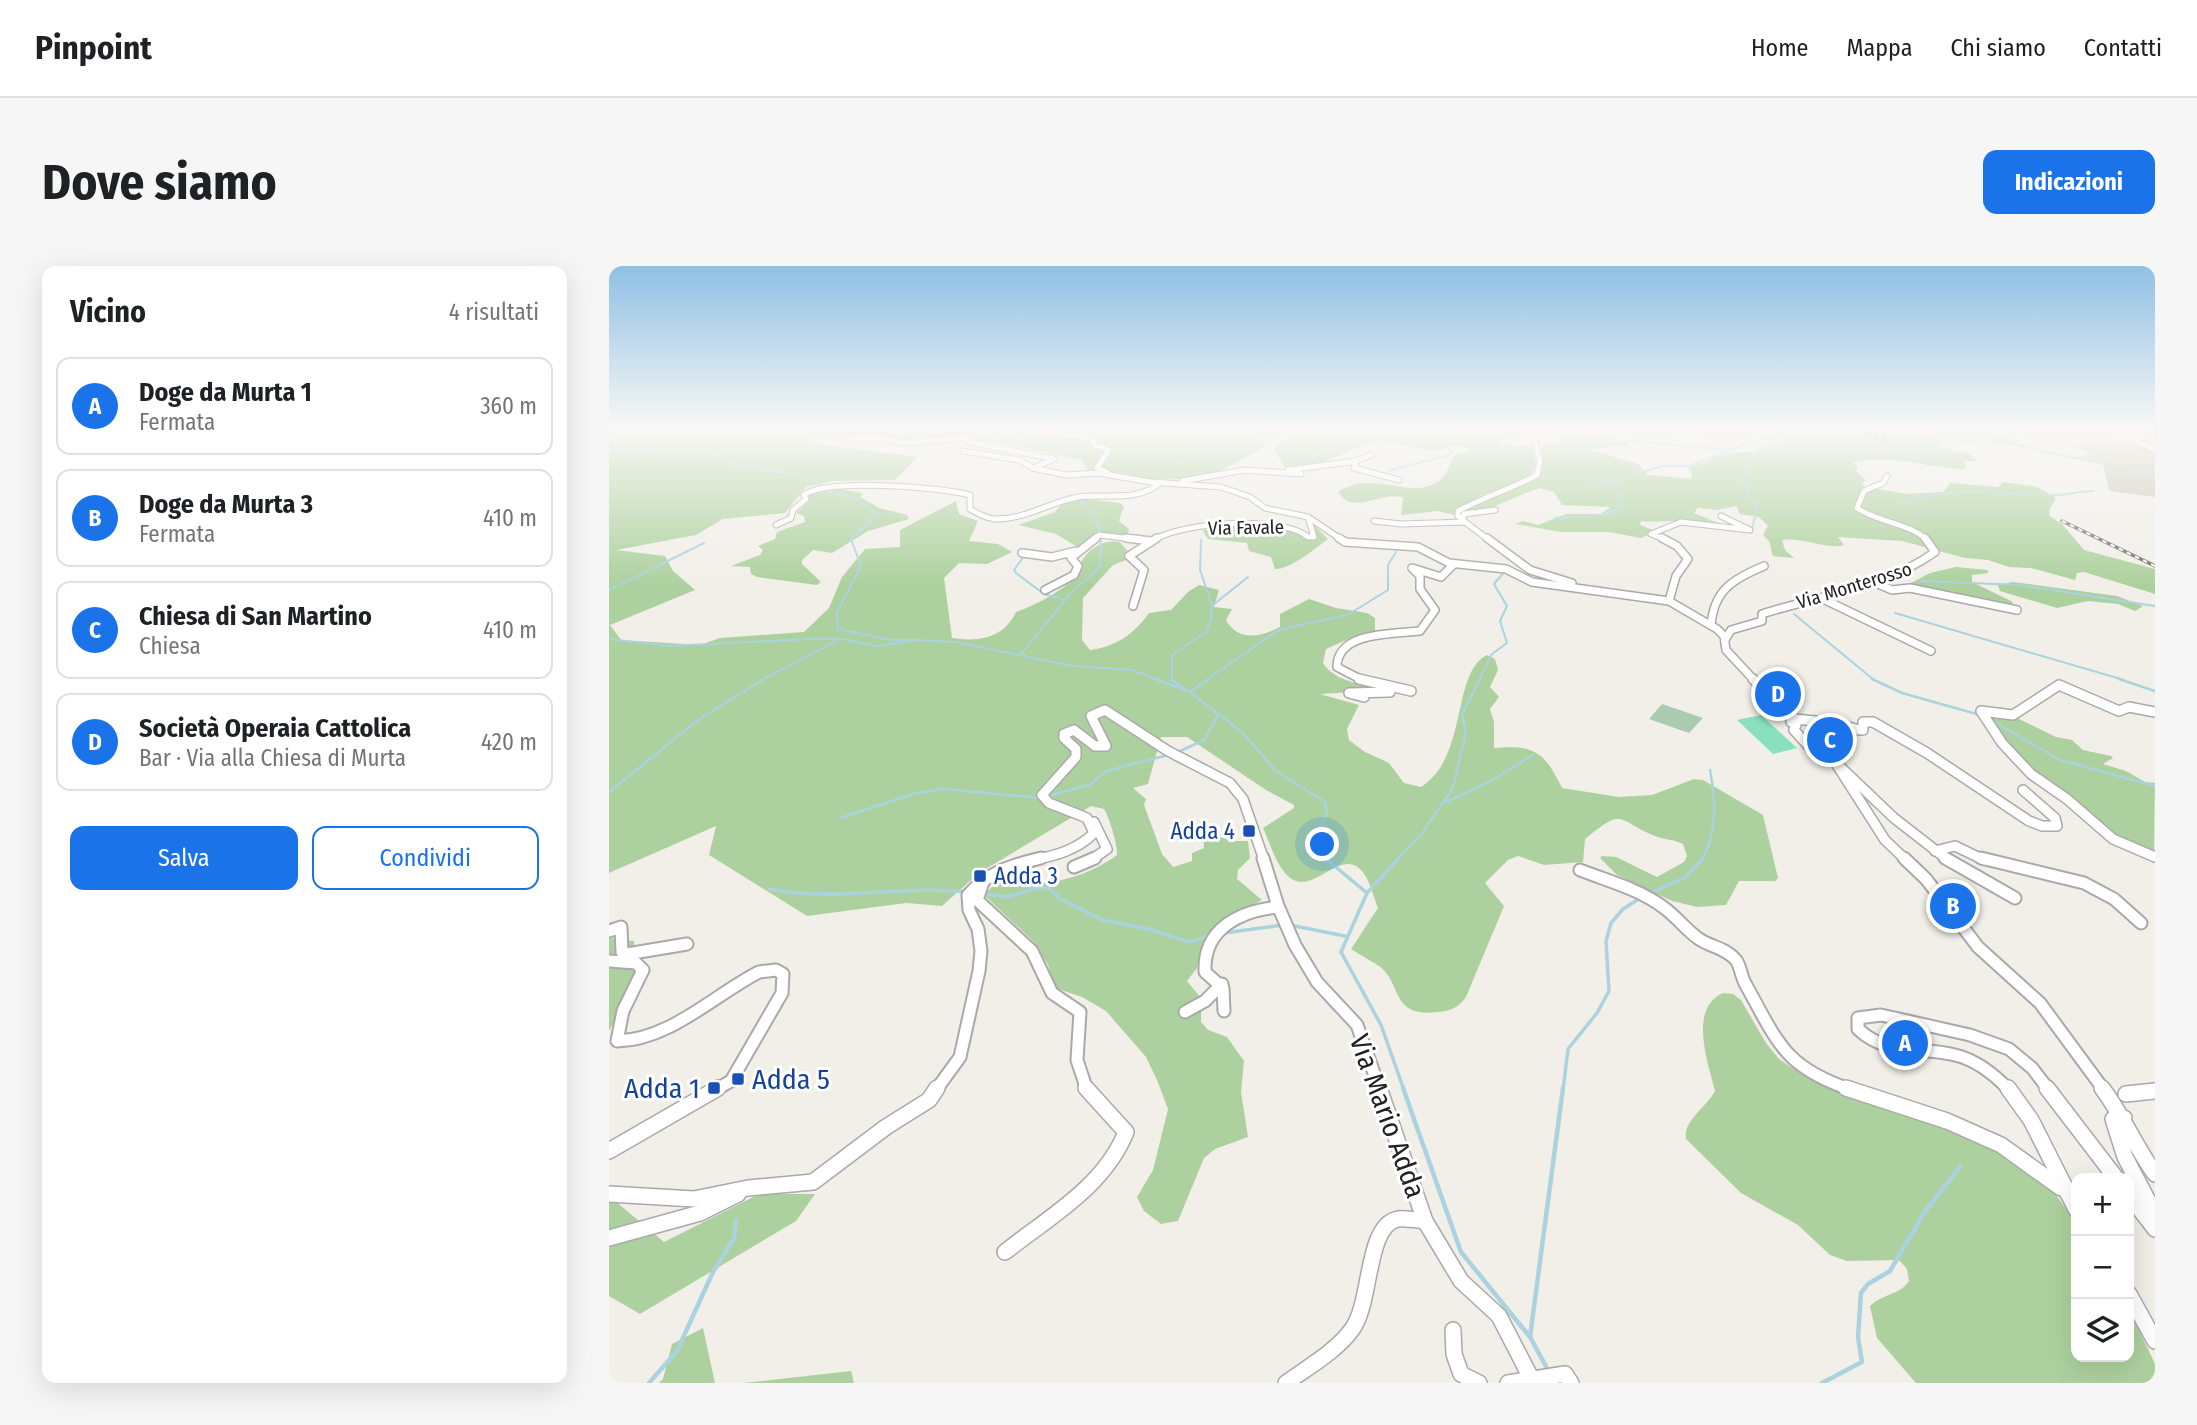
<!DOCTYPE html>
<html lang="it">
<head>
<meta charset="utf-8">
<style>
	:root { --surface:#fff; --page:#f6f6f6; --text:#202124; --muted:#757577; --line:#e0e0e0; --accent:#1a73e8 }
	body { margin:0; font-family:"Fira Sans Condensed",sans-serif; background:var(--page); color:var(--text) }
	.controls { position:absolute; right:21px; bottom:21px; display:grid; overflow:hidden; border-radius:14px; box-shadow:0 7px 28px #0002 }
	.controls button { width:63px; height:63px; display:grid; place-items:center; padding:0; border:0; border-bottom:2px solid var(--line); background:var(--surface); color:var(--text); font:35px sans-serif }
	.you { position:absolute; left:714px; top:579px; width:24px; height:24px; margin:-18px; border:5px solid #fff; border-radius:50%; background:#1a73e8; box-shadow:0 0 0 10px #1a73e833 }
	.badge { display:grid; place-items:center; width:46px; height:46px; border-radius:50%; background:var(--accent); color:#fff; font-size:23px; font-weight:700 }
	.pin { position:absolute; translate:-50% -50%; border:4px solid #fff; box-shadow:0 2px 7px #0006 }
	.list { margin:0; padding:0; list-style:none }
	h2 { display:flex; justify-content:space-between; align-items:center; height:91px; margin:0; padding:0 28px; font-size:30px }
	h2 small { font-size:23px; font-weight:400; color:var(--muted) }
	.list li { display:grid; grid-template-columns:46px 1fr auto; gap:21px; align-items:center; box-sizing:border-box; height:98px; margin:0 14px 14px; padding:0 14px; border:2px solid var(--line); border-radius:14px }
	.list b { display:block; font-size:26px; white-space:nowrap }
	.list p { margin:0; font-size:23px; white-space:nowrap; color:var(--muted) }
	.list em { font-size:23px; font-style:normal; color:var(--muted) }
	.actions { display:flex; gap:14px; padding:21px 28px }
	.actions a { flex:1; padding:16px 0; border:2px solid var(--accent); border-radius:14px; text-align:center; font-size:24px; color:var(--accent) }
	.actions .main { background:var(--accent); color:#fff }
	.icon { flex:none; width:38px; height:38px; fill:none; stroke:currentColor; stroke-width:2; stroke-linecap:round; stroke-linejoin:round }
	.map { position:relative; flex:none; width:1546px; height:1117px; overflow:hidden; border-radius:14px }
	header { display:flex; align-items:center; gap:42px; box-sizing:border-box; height:98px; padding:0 35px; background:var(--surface); border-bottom:2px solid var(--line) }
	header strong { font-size:33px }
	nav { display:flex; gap:38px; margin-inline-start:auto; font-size:24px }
	.intro { display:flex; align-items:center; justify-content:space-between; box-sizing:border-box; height:168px; padding:0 42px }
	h1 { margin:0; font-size:49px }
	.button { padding:18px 32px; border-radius:14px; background:var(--accent); color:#fff; font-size:24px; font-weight:700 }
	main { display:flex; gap:42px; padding:0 42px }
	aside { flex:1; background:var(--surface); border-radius:14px; box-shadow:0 7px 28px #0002 }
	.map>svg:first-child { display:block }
</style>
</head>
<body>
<header>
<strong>Pinpoint</strong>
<nav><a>Home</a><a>Mappa</a><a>Chi siamo</a><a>Contatti</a></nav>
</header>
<div class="intro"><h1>Dove siamo</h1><a class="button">Indicazioni</a></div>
<main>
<aside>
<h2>Vicino<small>4 risultati</small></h2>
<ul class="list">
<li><span class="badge">A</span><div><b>Doge da Murta 1</b><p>Fermata</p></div><em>360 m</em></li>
<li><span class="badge">B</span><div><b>Doge da Murta 3</b><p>Fermata</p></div><em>410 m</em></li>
<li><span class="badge">C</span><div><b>Chiesa di San Martino</b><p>Chiesa</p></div><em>410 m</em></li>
<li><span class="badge">D</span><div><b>Società Operaia Cattolica</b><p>Bar · Via alla Chiesa di Murta</p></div><em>420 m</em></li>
</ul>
<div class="actions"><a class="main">Salva</a><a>Condividi</a></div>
</aside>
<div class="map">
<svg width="1546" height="1117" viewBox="0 0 1546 1117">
	<rect width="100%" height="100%" fill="#f2efe9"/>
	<polygon fill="#c7c7b4" points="1528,177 1546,188 1546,231 1500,225 1494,198 1468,193 1468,191 1481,188 1463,178"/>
	<g fill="#add19e">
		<path d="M0 163H661L647 170 657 180 612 205 572 213 548 214 479 205 473 194 398 178 362 175V172L289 176 274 171H205L199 177 309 191 286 214 224 215 197 221 176 247 114 253 87 269 7 284 56 290 64 305 86 324 1 359 12 374 91 379 111 372 195 366 220 342 233 311 256 283 291 281V264L347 235 350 248 369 255 360 275 389 278 403 286 378 298 350 297 335 312 343 372C369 376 394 373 407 346 429 338 447 328 465 313 471 308 469 299 474 293 484 280 495 274 511 276L519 286 517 294 504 299 474 332 473 374 481 384C508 380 524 369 540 347L562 344 579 326 590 319 610 324 605 341 623 343 617 354C630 377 653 370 671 361V348L700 333 727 342 758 347 766 352V367L735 375 717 383 714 397C727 417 755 418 776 424L711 428 750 439 738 463 740 474 756 486 780 497 795 517 812 521C860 490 842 407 878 389L886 393 889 404 881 421 890 431 881 443 885 456V482C926 479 935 485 953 522L1010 531 1043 529 1085 513 1094 514 1154 549 1169 612 1166 615H1130L1117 639 1088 641 1063 635 1008 609 991 592 993 590 1007 591 1048 611 1075 596 1078 590 1074 578C1065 573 1055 574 1046 570 1007 554 1016 540 976 573L974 596 935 599 909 590 899 594 876 617 895 640 857 731C850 741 842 745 829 746 781 752 794 718 770 700 761 694 751 689 742 683L769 642C765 632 762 620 757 611 735 573 705 633 680 611 667 600 661 577 654 562L685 542V539L657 524 578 471H552L539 518 524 522 537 533 535 539 553 588 564 601 583 595V587L595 582 594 569 600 567 623 575H639L641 592 629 604 628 613 653 634 618 652 595 675 588 702 578 715 592 732V756L599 764 618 771 635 795 632 826 639 871 606 883 595 892 569 955 552 958 535 945 528 931 544 904 559 843 548 814 537 791 497 745 473 731 446 722 439 699 425 676 375 629 389 615C433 621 470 616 508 589 509 580 500 550 495 543L482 540 370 607 333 640 297 637 198 650 100 589 107 560 0 607Z"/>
		<path d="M715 163H855L858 167 895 169 898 170 890 175 891 178 924 181 927 199 920 212 871 230 846 245 845 249 829 245 792 249 794 232C775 223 744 251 729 226 761 203 800 233 827 217 837 212 841 198 845 189L863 184 848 179 824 185 767 174 703 201H676L665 184C675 169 698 167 715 163Z"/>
		<path d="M1165 163H1254L1271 169 1289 167 1340 173 1325 180 1362 188 1369 195H1355L1357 201 1354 203C1319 203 1279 186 1244 197L1249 201 1247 205 1257 214 1253 218 1256 221 1298 228 1334 226 1341 217 1389 221 1394 216 1428 221 1447 232 1440 244 1441 250 1454 259 1475 284 1546 303V328L1475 306 1468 307 1466 314 1422 302 1400 301 1379 294 1356 292 1293 275 1229 271 1235 279C1217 284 1194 271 1173 274L1176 284 1185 292 1164 290 1160 275 1154 269 1159 260 1150 251 1131 248 1127 240 1108 244 1089 242 1085 247 1118 261C1105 259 1091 256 1077 255 1061 254 1047 257 1032 255L1031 259 1047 265 1032 272 1000 266H952L906 258 914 255 929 259 957 248H991L1002 241 953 239 945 226 930 222 881 242 855 245 875 233 923 215 932 202 933 180 954 176 951 170 1018 176 1022 180 977 183 1029 198 1039 209 1082 213 1083 207 1079 202 1101 194 1106 188 1142 186 1173 175V172L1162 166Z"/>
		<polygon points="1318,163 1396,163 1410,167 1402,170 1411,174 1407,177 1425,181 1387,177 1375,172 1324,168"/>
		<polygon points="230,223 254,227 251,231 270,242 298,249 300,253 259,265 223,287 204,284 193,294 193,298 212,316 208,319 148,311 142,308 141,301 122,300 151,289 154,284 149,280 166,273 168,266 196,256 195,250 187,247 198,237 199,227"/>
		<polygon points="470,232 511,237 515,240 510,255 520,263 519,267 510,271 488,267 478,279 467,280 447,268 409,259 446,246 454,237"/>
		<path d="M702 256 719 273C706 283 680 304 666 303L662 291 640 285 638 277 599 273 594 265C613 252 684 264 707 271Z"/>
		<polygon points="1347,301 1379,304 1379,307 1363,309 1363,316 1402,335 1406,340 1300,318 1321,307"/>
		<polygon points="1404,316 1508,330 1534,340 1526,345 1509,338 1479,335 1448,342 1391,325 1389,319"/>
		<path d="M1376 446 1406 451 1447 471 1463 474 1474 484 1502 490 1504 492 1494 498 1517 505 1536 516 1546 517 1545 588C1483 567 1413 500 1376 446Z"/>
		<polygon points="0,672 25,675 26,720 0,765"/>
		<path d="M1114 727 1124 728 1132 734 1157 777 1170 793 1192 808 1212 819 1268 835 1380 877 1440 919 1467 957V1091H1520V1043L1546 1098V1117H1307L1268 1072 1261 1040C1273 1028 1291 1029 1300 1015L1298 1003 1290 994 1238 995 1221 989 1189 959 1132 927 1077 873C1074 854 1097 842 1106 825 1099 797 1079 742 1114 727Z"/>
		<polygon points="150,928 206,928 187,955 31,1048 0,1030 0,934 5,934 55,976"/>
		<polygon points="94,1062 106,1117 50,1117 54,1113 63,1078"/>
		<polygon points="242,1105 245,1117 134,1117"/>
	</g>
	<polygon fill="#aacbaf" points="1053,438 1094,452 1080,467 1040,453"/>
	<polygon fill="#88e0be" points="1152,449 1188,482 1164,488 1128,454"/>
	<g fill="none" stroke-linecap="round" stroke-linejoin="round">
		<g stroke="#aad3df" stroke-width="2">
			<polyline points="241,164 245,163"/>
			<polyline points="448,166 464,163"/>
			<polyline points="950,168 1118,184"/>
			<polyline points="1268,168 1405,179 1546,209"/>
			<polyline points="316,169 325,163"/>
			<polyline points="385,173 438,167"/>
			<polyline points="0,183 98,185 128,200 193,209 206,215 216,225 246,232 268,248 242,273 252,300 228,346 229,363 282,374 303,374"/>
			<polyline points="566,199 622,163"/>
			<polyline points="692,199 749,163"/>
			<polyline points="781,204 837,190 843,185 833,176 832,170 838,163"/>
			<polyline points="982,220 1054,200 1080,200 1144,175 1205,166 1259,167"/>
			<path d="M1290 239C1342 217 1392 229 1446 229 1459 229 1471 225 1484 225"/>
			<polyline points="946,252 992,249 1016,241 1005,219 1008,213"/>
			<polyline points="1143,262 1148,245 1133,212 1138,205 1136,193 1164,174"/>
			<polyline points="415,290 405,304 407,307 435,328 456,334"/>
			<polyline points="1312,315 1411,319 1546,340"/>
			<polyline points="0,324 95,277"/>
			<polyline points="604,339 639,311"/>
			<polyline points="1286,347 1515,414"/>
			<polyline points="1185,348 1265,414"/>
			<polyline points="0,373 60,380 203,373 233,373 267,380 308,374 347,376 463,400 523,404 550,414"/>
			<path d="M411 389 463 326 491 301C492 267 496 257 469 233"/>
			<polyline points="153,414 229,374"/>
			<polyline points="563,414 563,389 597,366 602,353 603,339 591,304 592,274"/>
			<polyline points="597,414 670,364 740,348 779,324 779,299 787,286"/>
			<polyline points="870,414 883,388 898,377 891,355 898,340 885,318 896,305"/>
		</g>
		<g stroke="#aad3df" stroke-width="2.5">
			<polyline points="546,413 581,426 634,467 667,505 716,536 718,547 702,577 718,594"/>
			<polyline points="561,413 576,423"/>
			<polyline points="1263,413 1293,427 1371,449"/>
			<polyline points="1510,413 1546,425"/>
			<polyline points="582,425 600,413"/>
			<polyline points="1380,453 1451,494 1546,520"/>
			<polyline points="569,486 595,474 609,449"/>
			<polyline points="0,526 89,454 155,413"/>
			<polyline points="439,530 480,519 498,505 559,489"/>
			<polyline points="835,537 880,516 924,489"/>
			<polyline points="231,552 304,528 334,523 433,532"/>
			<polyline points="788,594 814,566 844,522 857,466 853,448 871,413"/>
			<path d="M1093 594C1108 567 1107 533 1101 504"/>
		</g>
		<g stroke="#aad3df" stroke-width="3.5">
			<polyline points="716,592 758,627 732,686 772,759 795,824"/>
			<path d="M160 623C225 636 292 619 358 626"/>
			<polyline points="758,627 790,592"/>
			<polyline points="1042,627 1077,611 1094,592"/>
			<polyline points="375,628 399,631 431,621 442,624 450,632 493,654 540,663 580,676 602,670"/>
			<polyline points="681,659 736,670"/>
			<polyline points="615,667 674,659"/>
			<polyline points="954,824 959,783 988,747 1000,725 997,675 1002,657 1014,643 1033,631"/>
		</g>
		<g stroke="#aad3df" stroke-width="4.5">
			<polyline points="794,822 852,986 921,1071 939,1104"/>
			<polyline points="921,1071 954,822"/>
			<polyline points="40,1117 68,1085 104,1006 125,972 127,954"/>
			<polyline points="1213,1117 1253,1096 1249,1071 1252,1027 1259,1018 1281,1005 1315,947 1351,901"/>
		</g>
		<defs>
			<g id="minor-far4">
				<polyline points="439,163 437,166 483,172 485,179 500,184 488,202 498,206"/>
				<polyline points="905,163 925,171"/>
				<polyline points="1503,163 1546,184"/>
				<polyline points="1067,168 1096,164"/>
				<polyline points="235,173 271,172 293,177 355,172 361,176 445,193 424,202"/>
				<polyline points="354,185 410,194 424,202 457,209 489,207 542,216 612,221 641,231 656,242 699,251 733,274"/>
				<polyline points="747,195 762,189"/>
				<path d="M1278 210 1274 217 1255 225 1248 242C1270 257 1298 256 1318 274"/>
				<polyline points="573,215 636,204 692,208 679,204 747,195 745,202 790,214"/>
				<polyline points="854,253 855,248 886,244"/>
				<polyline points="765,255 792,258 856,256 880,274"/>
				<path d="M856 256 849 250V245C875 231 902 223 928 209L931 195 925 171 967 163"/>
				<path d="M167 259 182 252 184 244 197 233 195 229C218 212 331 221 361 229V243C369 248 376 252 386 253 415 254 441 236 469 231 498 227 528 237 552 216"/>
				<polyline points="485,274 490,269 532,274"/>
				<path d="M545 274C573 256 674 249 699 271H705L699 251"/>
				<polyline points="1057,274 1042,268 1072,256 1141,264 1112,250"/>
			</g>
			<g id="minor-far3">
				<polyline points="517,272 542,275"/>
				<polyline points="730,272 736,276 809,281 840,297 897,303 923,316 1060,335 1108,363 1115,370 1117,384 1145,414"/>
				<polyline points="878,272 921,304 963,317"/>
				<polyline points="1053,272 1068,280 1079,293 1067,310 1060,335"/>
				<polyline points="413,287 443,291 467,285"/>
				<polyline points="1264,316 1283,324 1301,322 1408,344"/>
				<polyline points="436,324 465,309 469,300 462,292 487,272"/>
				<polyline points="1212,332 1322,385"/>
				<polyline points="524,340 535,304 520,290 548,272"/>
				<path d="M1102 359C1105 324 1124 313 1155 300"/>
				<path d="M1116 374 1122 364 1153 355V348C1212 329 1274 323 1326 286L1316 272"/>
				<path d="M753 414 728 401C728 365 785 368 811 365L826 344 811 323V310L803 302 832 311 845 298"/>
			</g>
			<g id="minor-far2">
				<polyline points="750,413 802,425"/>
				<polyline points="1144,413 1186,453 1226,457 1250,464 1254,464 1254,456 1264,456 1318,487 1420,555 1433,560 1448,560 1446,552 1414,524"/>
				<polyline points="755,431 740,427 781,426"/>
				<polyline points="1546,446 1520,441 1510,445 1450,419 1404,449 1372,445 1393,477 1422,508 1458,533 1504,573 1546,591"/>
				<polyline points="1185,453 1182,456 1187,459 1185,464 1203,484 1223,493 1285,552 1339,594"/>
				<polyline points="1228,499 1276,574 1297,594"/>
				<polyline points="1326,585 1346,580 1375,594"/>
				<path d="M425 594C448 589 468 584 485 567L478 552 440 537 433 529 467 491V483L455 472V468L465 464 486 480H497L482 450 496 444 559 485 621 517 634 533 655 594"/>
				<polyline points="482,594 498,583 485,556"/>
			</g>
			<g id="minor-far1">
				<polyline points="654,592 669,640 686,679 708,716 748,759 771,824"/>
				<polyline points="1295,592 1317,613 1369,681 1431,737 1495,824"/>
				<polyline points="1336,592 1406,632"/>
				<polyline points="1372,592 1475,617 1505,633 1532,657"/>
				<polyline points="465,601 486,592"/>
				<path d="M971 604C999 615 1030 623 1054 641 1067 650 1077 664 1090 673 1102 681 1117 682 1127 694 1132 701 1132 711 1137 719 1169 777 1176 802 1243 824"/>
				<polyline points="374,616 368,634 423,685 443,727 471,746 468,794 478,824"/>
				<polyline points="0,665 12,661 13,686 18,688 78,678"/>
				<path d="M0 695 27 697 34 704 14 745 8 775C61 774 105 729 150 706L167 704 174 708 173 727 122 815 106 824"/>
				<path d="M615 745 614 722 596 706C594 663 630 645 669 641"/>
				<polyline points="576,746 596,735 613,718"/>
				<path d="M327 824 351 791 370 705 372 685 369 663 360 644 359 629C379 606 403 599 432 592"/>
				<path d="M1400 824C1386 809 1367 794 1346 789 1312 780 1277 790 1249 763V752L1272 749 1361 769 1400 783 1423 802 1440 824"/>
			</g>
			<g id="minor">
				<polyline points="770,822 816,955 852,1015 890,1050 922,1112"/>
				<polyline points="1237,822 1338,855 1392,879 1452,922"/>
				<polyline points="1399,822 1422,854 1467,943"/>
				<polyline points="1438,822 1507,912"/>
				<path d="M1493 822C1514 850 1526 880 1546 908"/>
				<polyline points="1517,828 1546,825"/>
				<polyline points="1515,852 1504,853 1516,891 1546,948"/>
				<polyline points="0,885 109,822"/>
				<polyline points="0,928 85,933 139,922 204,916 277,861 320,834 328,822"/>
				<polyline points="1520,929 1546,963"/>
				<polyline points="0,972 91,947 129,928"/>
				<path d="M396 986C440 951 495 921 517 866L477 822"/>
				<polyline points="1520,1028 1546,1075"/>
				<polyline points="844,1064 845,1088 852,1108 870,1117"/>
				<path d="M677 1117C699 1101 728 1085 744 1062 763 1034 757 959 789 953 797 952 808 954 816 955"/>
				<polyline points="899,1117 956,1108 962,1117"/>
			</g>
		</defs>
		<use href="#minor-far4" stroke="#a9a9a9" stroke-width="7"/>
		<use href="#minor-far3" stroke="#a9a9a9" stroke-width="10"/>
		<use href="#minor-far2" stroke="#a9a9a9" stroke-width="12"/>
		<use href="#minor-far1" stroke="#a9a9a9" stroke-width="15"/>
		<use href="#minor" stroke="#a9a9a9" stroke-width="18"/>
		<use href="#minor-far4" stroke="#fff" stroke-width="5"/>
		<use href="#minor-far3" stroke="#fff" stroke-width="7"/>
		<use href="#minor-far2" stroke="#fff" stroke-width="9"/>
		<use href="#minor-far1" stroke="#fff" stroke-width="11"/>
		<use href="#minor" stroke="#fff" stroke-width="15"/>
		<defs>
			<g id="rail">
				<polyline points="1252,163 1276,174"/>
				<polyline points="1453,255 1546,300"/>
			</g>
		</defs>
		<use href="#rail" stroke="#707070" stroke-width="3.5"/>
		<use href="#rail" stroke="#fff" stroke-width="2" stroke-dasharray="4.5" stroke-linecap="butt"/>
	</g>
	<linearGradient id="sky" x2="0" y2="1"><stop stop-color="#8fc0e4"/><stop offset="0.51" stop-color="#f9f8f5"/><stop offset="1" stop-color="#f9f8f5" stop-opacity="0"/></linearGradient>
	<rect width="1546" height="319" fill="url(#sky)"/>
	<g fill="#1a4fb4" stroke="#fff" stroke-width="2.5">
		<rect x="633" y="558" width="14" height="14" rx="3.5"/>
		<rect x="364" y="603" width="14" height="14" rx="3.5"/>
		<rect x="122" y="806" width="14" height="14" rx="3.5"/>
		<rect x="98" y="815" width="14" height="14" rx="3.5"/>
	</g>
	<g text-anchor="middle" stroke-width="6" stroke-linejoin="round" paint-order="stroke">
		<g font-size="19" fill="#222" stroke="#fff">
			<text transform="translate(637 261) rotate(-1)" y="7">Via Favale</text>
			<text transform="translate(1245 319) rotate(-17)" y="7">Via Monterosso</text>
		</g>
		<g font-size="23" fill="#164399" stroke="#fff" text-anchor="end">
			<text x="626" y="573">Adda 4</text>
			<text x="385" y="618" text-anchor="start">Adda 3</text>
		</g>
		<g font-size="28" fill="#164399" stroke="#fff" text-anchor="start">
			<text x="143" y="823">Adda 5</text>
			<text x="91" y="832" text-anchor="end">Adda 1</text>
		</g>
		<g font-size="28" fill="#222" stroke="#fff">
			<text transform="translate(779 850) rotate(70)" y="10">Via Mario Adda</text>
		</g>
	</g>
</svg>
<div class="controls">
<button>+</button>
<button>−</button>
<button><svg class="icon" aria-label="layers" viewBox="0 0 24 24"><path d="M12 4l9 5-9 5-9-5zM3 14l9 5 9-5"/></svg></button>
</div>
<div class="you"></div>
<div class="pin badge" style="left:1296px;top:777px">A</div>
<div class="pin badge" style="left:1344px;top:640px">B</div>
<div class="pin badge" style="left:1221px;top:474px">C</div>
<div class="pin badge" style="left:1169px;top:428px">D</div>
</div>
</main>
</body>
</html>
